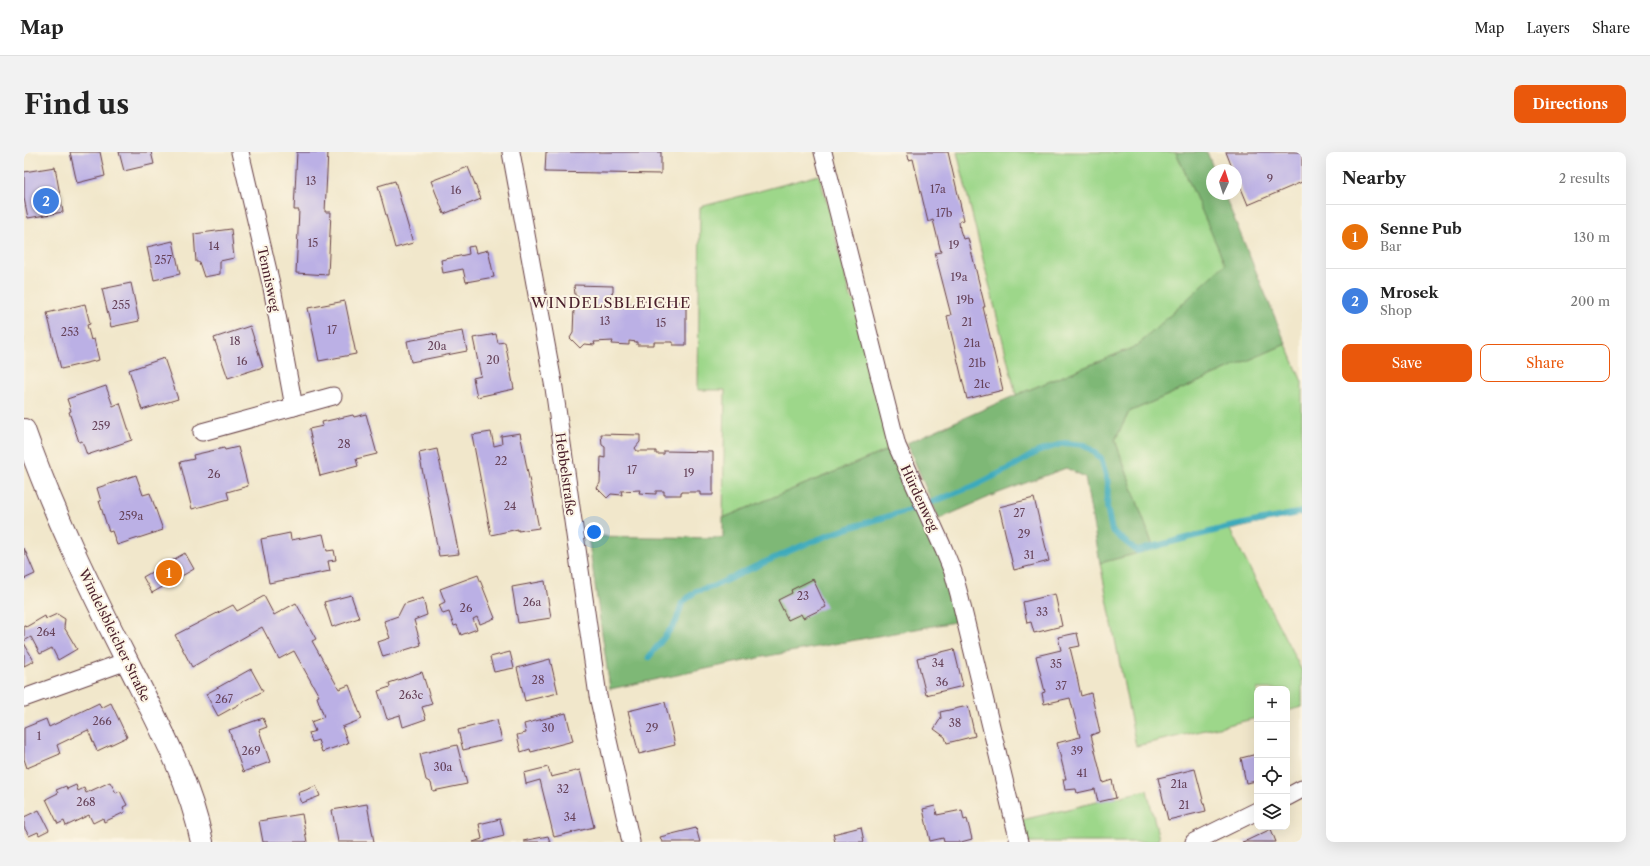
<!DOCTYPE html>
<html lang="en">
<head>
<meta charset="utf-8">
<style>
	:root { --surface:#fff; --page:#f2f2f2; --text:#222; --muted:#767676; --line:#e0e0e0; --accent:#ea580c }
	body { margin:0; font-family:"Libre Caslon Text",serif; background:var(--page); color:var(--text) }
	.controls { position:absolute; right:12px; bottom:12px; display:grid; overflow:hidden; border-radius:8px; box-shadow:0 4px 16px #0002 }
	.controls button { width:36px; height:36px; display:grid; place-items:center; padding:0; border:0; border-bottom:1px solid var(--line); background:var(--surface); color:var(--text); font:20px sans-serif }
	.compass { position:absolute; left:1182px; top:12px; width:36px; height:36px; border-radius:50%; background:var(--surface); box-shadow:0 4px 16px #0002; rotate:4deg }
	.you { position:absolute; left:570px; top:380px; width:14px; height:14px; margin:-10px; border:3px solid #fff; border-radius:50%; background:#1a73e8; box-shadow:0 0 0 6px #1a73e833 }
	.badge { display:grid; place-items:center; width:26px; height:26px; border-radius:50%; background:var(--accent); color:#fff; font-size:13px; font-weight:700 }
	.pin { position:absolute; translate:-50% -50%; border:2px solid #fff; box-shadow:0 1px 4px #0006 }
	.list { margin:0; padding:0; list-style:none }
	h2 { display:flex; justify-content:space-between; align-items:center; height:52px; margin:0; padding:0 16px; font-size:17px }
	h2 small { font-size:13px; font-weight:400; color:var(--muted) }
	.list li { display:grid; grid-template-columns:26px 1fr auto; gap:12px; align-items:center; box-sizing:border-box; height:64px; padding:0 16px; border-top:1px solid var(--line) }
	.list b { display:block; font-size:15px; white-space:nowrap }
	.list p { margin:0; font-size:13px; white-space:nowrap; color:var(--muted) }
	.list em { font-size:13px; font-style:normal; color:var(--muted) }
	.actions { display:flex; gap:8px; padding:12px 16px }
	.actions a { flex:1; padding:9px 0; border:1px solid var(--accent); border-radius:8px; text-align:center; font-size:14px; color:var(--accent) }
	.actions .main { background:var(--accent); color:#fff }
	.icon { flex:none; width:22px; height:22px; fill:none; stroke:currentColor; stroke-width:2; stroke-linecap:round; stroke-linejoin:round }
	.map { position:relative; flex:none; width:1278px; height:690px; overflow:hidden; border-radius:8px }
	header { display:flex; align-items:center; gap:24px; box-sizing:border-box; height:56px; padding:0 20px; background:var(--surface); border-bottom:1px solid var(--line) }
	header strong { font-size:19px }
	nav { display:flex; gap:22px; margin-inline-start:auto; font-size:14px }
	.intro { display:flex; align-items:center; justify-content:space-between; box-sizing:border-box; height:96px; padding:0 24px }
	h1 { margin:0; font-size:28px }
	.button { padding:10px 18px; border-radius:8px; background:var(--accent); color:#fff; font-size:14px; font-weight:700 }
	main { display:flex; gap:24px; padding:0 24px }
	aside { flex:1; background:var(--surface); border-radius:8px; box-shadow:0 4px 16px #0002 }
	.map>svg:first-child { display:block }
</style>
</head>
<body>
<header>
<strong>Map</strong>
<nav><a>Map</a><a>Layers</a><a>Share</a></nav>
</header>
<div class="intro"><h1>Find us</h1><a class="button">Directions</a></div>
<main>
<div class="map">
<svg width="1278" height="690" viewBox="0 0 1278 690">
	<rect width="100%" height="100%" fill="#fcf5e5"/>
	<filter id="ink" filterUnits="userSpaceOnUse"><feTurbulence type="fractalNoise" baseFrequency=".025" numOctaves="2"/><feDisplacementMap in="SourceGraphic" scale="8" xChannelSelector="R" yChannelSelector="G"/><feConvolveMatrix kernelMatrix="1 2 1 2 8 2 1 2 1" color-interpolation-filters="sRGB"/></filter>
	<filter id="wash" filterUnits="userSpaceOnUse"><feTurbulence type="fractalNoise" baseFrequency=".012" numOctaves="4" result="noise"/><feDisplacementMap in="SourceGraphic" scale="16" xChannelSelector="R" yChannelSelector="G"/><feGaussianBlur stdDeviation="0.9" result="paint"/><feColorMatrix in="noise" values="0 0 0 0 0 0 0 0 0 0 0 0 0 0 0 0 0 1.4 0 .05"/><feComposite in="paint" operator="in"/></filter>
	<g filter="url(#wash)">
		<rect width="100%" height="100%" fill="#f1e7cb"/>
		<g fill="#9dd78a" stroke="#747b5a">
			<polygon points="933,0 1152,0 1202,112 1113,194 992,243"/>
			<polygon points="795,23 806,62 826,146 832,151 866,297 699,366 701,238 674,238 676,55"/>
			<polygon points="1262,192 1278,230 1278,362 1206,378 1278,519 1278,555 1263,559 1263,537 1233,537 1233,566 1112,594 1076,411 1130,397 1091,288 1105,260"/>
			<polygon points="1123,638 1135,687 1129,690 1003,690 998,668"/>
		</g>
		<g fill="#7eb876" stroke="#646c50">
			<polygon points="1152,0 1183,0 1190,18 1188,18 1188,42 1200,42 1262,192 1105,260 1091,288 1130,397 1076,411 1061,325 1042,316 972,342 915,367 883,291 992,243 1113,194 1201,112"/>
			<polygon points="866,297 913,393 936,469 744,504 586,537 564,384 699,386 699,366"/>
		</g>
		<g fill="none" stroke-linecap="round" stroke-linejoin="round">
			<g stroke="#3daabc" stroke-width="6">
				<polyline points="906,351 950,334 986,316 1013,300 1040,291 1061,293 1077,306 1084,330 1083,355 1088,379 1113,399 1205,375 1278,360"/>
				<path d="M625 505 652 470 658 451 672 439 688 435C725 418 762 399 800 385 830 373 861 366 891 356"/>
			</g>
		</g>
		<g id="blocks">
			<g fill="#bbb0e5">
				<polygon points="46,0 76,0 81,24 53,31"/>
				<polygon points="95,0 127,0 130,12 100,19"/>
				<polygon points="273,0 304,0 301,60 307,60 304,123 272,121 275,58 270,58"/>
				<polygon points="522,0 637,0 637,22 521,20"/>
				<polygon points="883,0 924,0 940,68 935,70 936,78 939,87 944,86 961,155 959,155 979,238 943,247 923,164 927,163 911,101 917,100 909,68 904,70 889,7 885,8"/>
				<polygon points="1202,0 1278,0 1278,30 1224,53 1212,24 1212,18 1209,18"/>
				<polygon points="31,15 39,60 4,66 0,46 0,20"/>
				<polygon points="444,15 457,47 420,62 407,29"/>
				<polygon points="371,29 389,91 371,96 354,34"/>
				<polygon points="207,77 210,106 196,109 196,122 180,125 175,110 172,110 170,82"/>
				<polygon points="149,89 156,122 130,128 123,95"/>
				<polygon points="450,94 452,101 464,98 470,125 442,130 439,117 419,121 417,108 445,102 444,95"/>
				<polygon points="107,131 115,169 87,175 78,137"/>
				<polygon points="550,133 589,134 589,140 584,146 586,149 605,149 605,153 613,153 613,149 662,150 662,193 649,193 649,190 630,190 630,193 613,193 613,190 605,189 605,193 588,192 589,189 570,190 571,193 560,192 556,196 546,186 549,181 550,156 554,156 554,145 551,143"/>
				<polygon points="321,149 332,202 295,209 284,156"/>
				<polygon points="61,152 66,172 63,173 67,188 70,187 75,208 37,217 23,161"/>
				<polygon points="226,174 239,215 204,226 190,186"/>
				<polygon points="439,179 443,199 387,210 383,189"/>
				<polygon points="472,182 474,191 481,190 490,237 453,245 449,226 457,224 449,186"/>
				<polygon points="140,206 154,247 118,258 105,218"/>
				<polygon points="82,234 89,254 96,251 108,288 63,303 58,289 55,290 45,260 47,259 43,247"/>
				<polygon points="342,262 353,302 332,307 334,314 296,324 285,277 299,274 298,270 329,263 330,265"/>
				<polygon points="467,280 470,294 478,292 477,284 496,281 515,376 494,379 494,377 467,383 448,283"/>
				<polygon points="577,282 616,283 616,290 611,296 613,299 632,299 632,302 640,302 640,299 689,300 689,343 676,343 676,340 657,340 657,343 640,343 640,339 632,339 632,342 615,341 616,338 597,339 598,343 587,342 583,346 573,336 576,331 577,305 581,306 581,295 578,293"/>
				<polygon points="214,295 224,334 203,340 205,347 168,357 156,310 170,307 169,303 200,296 201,298"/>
				<polygon points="413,297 435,402 415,404 395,301"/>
				<polygon points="112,323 119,343 126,341 139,378 93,393 88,379 85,380 75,349 77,349 73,336"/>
				<polygon points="1010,346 1025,409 990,418 975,355"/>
				<polygon points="266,381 267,388 299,382 303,399 310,398 312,408 304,409 306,419 245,431 237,387"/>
				<polygon points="0,396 11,422 0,427"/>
				<polygon points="161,401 170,417 128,441 119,425"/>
				<polygon points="454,423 471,466 456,472 453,465 449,467 453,477 437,483 433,473 430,474 425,460 419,462 415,453 421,450 416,437"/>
				<polygon points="789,427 802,455 779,466 777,462 764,468 754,448 768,441 767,438"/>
				<polygon points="521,429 527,466 494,471 488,435"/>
				<polygon points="1031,442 1038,474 1010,481 1007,470 1003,471 999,450"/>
				<polygon points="327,443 335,466 308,475 300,450"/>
				<polygon points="240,444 250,463 272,451 292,487 288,489 315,537 325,533 338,567 318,575 324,591 298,600 294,588 288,590 285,581 291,579 287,570 300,565 293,545 295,544 270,499 255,507 238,475 168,515 151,483 209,453 213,459"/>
				<polygon points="399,446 403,463 390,468 397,493 359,505 354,490 366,486 360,469 374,464 380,452"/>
				<polygon points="33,462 41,467 40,475 53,497 34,508 28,496 16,502 7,485 0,489 0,474 1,474 2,475 21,464 22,467"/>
				<polygon points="1053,481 1056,494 1046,496 1052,520 1057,544 1067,541 1076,580 1067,583 1079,631 1088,628 1092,646 1074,650 1071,637 1053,641 1052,637 1041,638 1039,627 1042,627 1033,591 1056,585 1046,546 1020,552 1018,541 1021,540 1012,504 1037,498 1034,485"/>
				<polygon points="0,491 10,509 0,514"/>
				<polygon points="930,497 939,534 902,543 893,506"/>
				<polygon points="486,500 490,516 470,520 466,505"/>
				<polygon points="526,507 534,541 501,549 493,516"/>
				<polygon points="227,517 239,539 194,564 182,542"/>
				<polygon points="398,520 408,552 398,555 402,567 379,575 376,563 363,567 354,539 366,535 365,531"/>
				<polygon points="641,550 651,593 615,602 604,559"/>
				<polygon points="75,551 77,556 87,551 103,585 73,599 64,578 33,593 36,602 3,616 0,607 0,576 22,567 25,575"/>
				<polygon points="944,554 951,584 923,591 921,585 910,577 917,566 916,560"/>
				<polygon points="542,561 549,589 507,600 506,597 497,600 493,583 502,581 500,572"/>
				<polygon points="239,566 243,575 235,578 246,610 219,620 205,578"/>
				<polygon points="473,568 478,589 439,598 434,578"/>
				<polygon points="433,593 443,632 409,639 407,631 402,628 396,602"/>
				<polygon points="1233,602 1233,629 1222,631 1217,606"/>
				<polygon points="524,615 527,625 556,618 570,675 530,685 516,628 502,632 500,621"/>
				<polygon points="1171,617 1182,659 1144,668 1134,626"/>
				<polygon points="86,630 92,641 96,639 103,653 99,655 101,660 80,670 79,666 69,671 65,663 42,674 40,669 34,672 22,647 34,641 32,638 42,634 43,637 52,633 54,639 60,636 62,641"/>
				<polygon points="292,634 296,644 278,651 274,641"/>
				<polygon points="343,652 350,690 314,690 308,658"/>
				<polygon points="911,654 913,663 938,658 940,668 943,667 948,687 937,690 920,690 919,686 906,689 899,657"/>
				<polygon points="15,658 25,678 15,683 14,680 5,684 0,675 0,665"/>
				<polygon points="278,662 283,690 239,690 235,669"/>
				<polygon points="476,667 480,684 461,689 461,690 449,690 458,687 455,672"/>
				<polygon points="837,675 840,690 811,690 809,682"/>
				<polygon points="672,676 676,690 638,690 636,685"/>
				<polygon points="1247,677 1252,690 1218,690 1224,688"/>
				<polygon points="524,684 526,690 500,690 499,689"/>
			</g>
		</g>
	</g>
	<g filter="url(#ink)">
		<use href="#blocks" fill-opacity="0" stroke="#633d43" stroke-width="1"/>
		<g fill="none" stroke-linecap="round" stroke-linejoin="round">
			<defs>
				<g id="street">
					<polyline points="216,0 248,136 270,255"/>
					<polyline points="487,0 530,236 574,544 607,690"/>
					<polyline points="799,0 873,294 920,398 929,420 935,442 995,690"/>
					<polyline points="178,280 309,244"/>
					<polyline points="0,546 103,509"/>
					<polyline points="1263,645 1278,637"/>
					<polyline points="1170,690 1233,659"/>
				</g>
				<path id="secondary" d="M0 278C28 358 65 434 103 509 132 567 165 626 178 690"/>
			</defs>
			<use href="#street" stroke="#633d43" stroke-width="19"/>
			<use href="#secondary" stroke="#633d43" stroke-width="24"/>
			<use href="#street" stroke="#fff" stroke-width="17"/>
			<use href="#secondary" stroke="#fff" stroke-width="22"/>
		</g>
	</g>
	<g text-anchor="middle" stroke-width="4" stroke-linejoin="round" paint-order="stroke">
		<g font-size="11" fill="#66435a">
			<text x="1246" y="31">9</text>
			<text x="287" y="33">13</text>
			<text x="914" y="41">17a</text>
			<text x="432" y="42">16</text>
			<text x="920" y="65">17b</text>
			<text x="289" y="95">15</text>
			<text x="930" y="97">19</text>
			<text x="190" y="98">14</text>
			<text x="139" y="112">257</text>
			<text x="935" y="129">19a</text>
			<text x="941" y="152">19b</text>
			<text x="97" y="157">255</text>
			<text x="581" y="173">13</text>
			<text x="943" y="174">21</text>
			<text x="637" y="175">15</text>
			<text x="308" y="182">17</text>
			<text x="46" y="184">253</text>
			<text x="211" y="193">18</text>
			<text x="948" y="195">21a</text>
			<text x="413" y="198">20a</text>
			<text x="469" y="212">20</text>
			<text x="218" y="213">16</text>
			<text x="953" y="215">21b</text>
			<text x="958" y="236">21c</text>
			<text x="77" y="278">259</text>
			<text x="320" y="296">28</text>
			<text x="477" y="313">22</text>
			<text x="608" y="322">17</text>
			<text x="665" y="325">19</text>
			<text x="190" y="326">26</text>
			<text x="486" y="358">24</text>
			<text x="995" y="365">27</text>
			<text x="107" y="368">259a</text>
			<text x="1000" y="386">29</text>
			<text x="1005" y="407">31</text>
			<text x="779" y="448">23</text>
			<text x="508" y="454">26a</text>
			<text x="442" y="460">26</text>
			<text x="1018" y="464">33</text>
			<text x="22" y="484">264</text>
			<text x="914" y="515">34</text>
			<text x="1032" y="516">35</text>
			<text x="514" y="532">28</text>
			<text x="918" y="534">36</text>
			<text x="1037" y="538">37</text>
			<text x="387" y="547">263c</text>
			<text x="200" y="551">267</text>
			<text x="78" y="573">266</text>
			<text x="931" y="575">38</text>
			<text x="524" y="580">30</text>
			<text x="628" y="580">29</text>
			<text x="15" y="588">1</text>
			<text x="227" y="603">269</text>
			<text x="1053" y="603">39</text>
			<text x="419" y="619">30a</text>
			<text x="1058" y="625">41</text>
			<text x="1155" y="636">21a</text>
			<text x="539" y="641">32</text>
			<text x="62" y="654">268</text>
			<text x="1160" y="657">21</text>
			<text x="546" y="669">34</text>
		</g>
		<g font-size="13" fill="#4a1f2b" stroke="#fcf5e5">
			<text transform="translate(245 127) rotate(78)" y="5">Tennisweg</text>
			<text transform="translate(542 322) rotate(82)" y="5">Hebbelstraße</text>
			<text transform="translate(896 346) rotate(65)" y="5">Hürdenweg</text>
			<text transform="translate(91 483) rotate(64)" y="5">Windelsbleicher Straße</text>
		</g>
		<g font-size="15" letter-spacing="1" fill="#4a1f2b" stroke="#fcf5e5">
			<text x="587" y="156">WINDELSBLEICHE</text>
		</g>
	</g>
</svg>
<div class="controls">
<button>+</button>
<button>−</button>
<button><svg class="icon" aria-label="locate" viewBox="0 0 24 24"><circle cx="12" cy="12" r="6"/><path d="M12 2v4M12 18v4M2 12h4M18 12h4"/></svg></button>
<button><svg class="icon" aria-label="layers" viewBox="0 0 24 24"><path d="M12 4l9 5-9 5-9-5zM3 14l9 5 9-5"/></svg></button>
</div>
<svg class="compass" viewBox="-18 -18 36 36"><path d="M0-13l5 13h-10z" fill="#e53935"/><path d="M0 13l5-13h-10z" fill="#767676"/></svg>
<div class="you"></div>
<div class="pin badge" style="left:145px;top:421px;background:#e8710a">1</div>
<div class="pin badge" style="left:22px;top:49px;background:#3f7fe0">2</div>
</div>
<aside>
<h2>Nearby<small>2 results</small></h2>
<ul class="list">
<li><span class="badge" style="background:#e8710a">1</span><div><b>Senne Pub</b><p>Bar</p></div><em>130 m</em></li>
<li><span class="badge" style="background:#3f7fe0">2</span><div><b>Mrosek</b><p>Shop</p></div><em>200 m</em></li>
</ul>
<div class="actions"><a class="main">Save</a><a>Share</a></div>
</aside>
</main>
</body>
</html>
